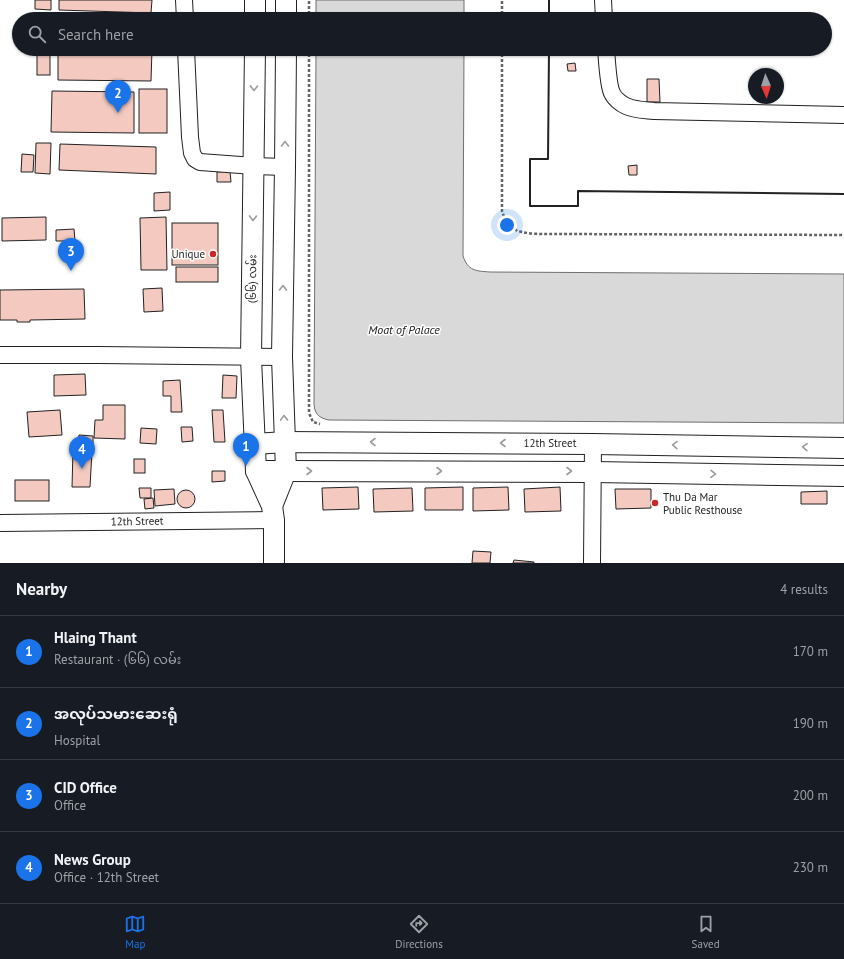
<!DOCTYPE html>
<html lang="en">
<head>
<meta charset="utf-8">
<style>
	:root { --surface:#171b24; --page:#242831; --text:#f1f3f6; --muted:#9ea1a6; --line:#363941; --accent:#1a73e8 }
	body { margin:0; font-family:"PT Sans","Noto Sans Myanmar",sans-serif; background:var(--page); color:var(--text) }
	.compass { position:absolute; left:748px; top:68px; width:36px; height:36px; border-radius:50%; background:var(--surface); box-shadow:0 1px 3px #0004; rotate:177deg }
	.you { position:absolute; left:507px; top:225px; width:14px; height:14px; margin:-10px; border:3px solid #fff; border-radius:50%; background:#1a73e8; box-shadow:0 0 0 6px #1a73e833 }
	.badge { display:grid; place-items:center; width:26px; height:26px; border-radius:50%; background:var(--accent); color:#fff; font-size:13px; font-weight:700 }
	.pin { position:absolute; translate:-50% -33px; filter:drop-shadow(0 1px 2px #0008) }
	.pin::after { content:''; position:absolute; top:21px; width:14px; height:12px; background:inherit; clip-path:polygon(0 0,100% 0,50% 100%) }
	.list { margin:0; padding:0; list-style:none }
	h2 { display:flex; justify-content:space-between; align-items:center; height:52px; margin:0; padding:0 16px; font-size:17px }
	h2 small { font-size:13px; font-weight:400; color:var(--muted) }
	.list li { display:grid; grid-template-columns:26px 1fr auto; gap:12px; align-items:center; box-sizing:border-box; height:72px; padding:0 16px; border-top:1px solid var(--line) }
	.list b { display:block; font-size:15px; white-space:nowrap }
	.list p { margin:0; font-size:13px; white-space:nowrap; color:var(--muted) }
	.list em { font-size:13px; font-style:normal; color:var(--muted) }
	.icon { flex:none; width:22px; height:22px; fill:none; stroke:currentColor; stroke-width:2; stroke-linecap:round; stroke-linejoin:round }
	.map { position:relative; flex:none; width:844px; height:563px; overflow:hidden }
	.search { position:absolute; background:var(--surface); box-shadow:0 1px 3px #0004; left:12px; right:12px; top:12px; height:44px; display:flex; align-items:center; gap:10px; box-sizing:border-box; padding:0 14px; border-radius:22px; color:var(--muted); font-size:15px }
	.sheet { height:340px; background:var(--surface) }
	nav { display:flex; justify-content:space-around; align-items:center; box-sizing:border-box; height:56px; border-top:1px solid var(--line); background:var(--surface); font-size:11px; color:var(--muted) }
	nav a { display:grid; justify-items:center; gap:2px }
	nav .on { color:var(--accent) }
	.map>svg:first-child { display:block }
</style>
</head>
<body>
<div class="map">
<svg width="844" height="563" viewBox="0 0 844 563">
	<rect width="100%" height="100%" fill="#fff"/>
	<g fill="#d9d9d9" stroke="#6f6f6f">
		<rect x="316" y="0" width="148" height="19"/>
		<path d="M316 49H464L463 256C468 271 476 271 490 272L844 274V423L329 420C318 418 314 413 314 402Z"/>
	</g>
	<g fill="#f3c9c0" stroke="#222">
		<polygon points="35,0 51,0 51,10 35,9"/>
		<polygon points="59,0 152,0 151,13 59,10"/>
		<polygon points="642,13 642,19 635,19 634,14"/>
		<rect x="31" y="14" width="39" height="5"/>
		<polygon points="58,49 152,49 151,81 58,80"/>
		<rect x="37" y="50" width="13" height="25"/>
		<polygon points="575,63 576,71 568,71 567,64"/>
		<polygon points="647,79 659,79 660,102 647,102"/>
		<rect x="139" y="89" width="28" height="44"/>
		<polygon points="52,91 134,92 134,133 51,132"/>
		<polygon points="36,143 51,143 50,174 35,173"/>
		<polygon points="60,144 156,147 156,174 59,170"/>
		<polygon points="22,154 34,155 33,172 21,172"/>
		<polygon points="637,165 637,175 629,175 628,166"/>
		<polygon points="230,171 231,182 217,182 217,172"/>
		<polygon points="170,192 170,210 154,211 154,193"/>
		<polygon points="46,217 46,240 2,241 2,218"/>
		<polygon points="166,217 167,270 141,270 140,218"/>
		<rect x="172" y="223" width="46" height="42"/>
		<polygon points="74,229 75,241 56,241 56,230"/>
		<rect x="176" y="267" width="42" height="15"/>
		<polygon points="162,288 163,311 144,312 143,289"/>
		<polygon points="84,289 85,319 30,320 30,322 17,322 17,320 0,320 0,290"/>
		<polygon points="85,374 86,395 54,396 54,375"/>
		<polygon points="223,375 237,376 236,398 222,398"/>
		<polygon points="180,380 182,412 171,412 171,396 163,396 163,381"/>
		<polygon points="103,405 125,405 125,439 94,438 95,420 103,420"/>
		<polygon points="60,410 62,435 29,437 27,412"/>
		<polygon points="212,410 223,410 225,442 214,442"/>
		<polygon points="181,427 192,427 193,441 182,442"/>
		<polygon points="141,428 157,429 156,444 140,443"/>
		<polygon points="79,435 93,436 93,449 78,449"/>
		<polygon points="73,450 92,451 90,487 72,487"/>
		<rect x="134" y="459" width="11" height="14"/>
		<polygon points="212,471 225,471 225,481 212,482"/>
		<rect x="15" y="480" width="34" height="21"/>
		<polygon points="358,487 359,509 323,510 322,488"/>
		<polygon points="463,487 463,510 425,510 425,488"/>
		<polygon points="508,487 509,510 473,511 473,488"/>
		<polygon points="560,487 561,511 525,512 524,489"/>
		<polygon points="139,488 151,488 151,498 140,498"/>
		<polygon points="412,488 413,511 374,512 373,489"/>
		<polygon points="174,489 175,504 155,506 154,490"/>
		<polygon points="615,489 651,489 651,508 616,509"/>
		<circle cx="186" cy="499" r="9"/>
		<polygon points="827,491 827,504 801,504 801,492"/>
		<polygon points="153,498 154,508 145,509 144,499"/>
		<polygon points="473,551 491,552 490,563 472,563"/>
		<polygon points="514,560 534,562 534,563 513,563"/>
	</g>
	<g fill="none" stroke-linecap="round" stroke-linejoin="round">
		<defs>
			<g id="minor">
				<polyline points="184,0 185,19"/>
				<polyline points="603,0 604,19"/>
				<polyline points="186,49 190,137 192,153 195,159 200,162 254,166 285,167"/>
				<path d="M606 49C607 60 608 85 612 93 614 98 621 104 626 106 634 110 644 110 654 111L844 115"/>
				<polyline points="0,355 99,355 282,357"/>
				<polyline points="0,523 274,520"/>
				<polyline points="592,563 593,444"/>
			</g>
			<g id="major">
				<polyline points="255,19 255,0"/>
				<polyline points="286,19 286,0"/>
				<polyline points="255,49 251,358 256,471 272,506 274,520 274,563"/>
				<polyline points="255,444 285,442 593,444 844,448"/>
				<polyline points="256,471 286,471 593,472 844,476"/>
				<polyline points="272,506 286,471 282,357 285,167 286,49"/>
			</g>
		</defs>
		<use href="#minor" stroke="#222" stroke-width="18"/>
		<use href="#major" stroke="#222" stroke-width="22"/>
		<g stroke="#646464" stroke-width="2.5" stroke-dasharray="3 2" stroke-linecap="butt">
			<polyline points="309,19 309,0"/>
			<polyline points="502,19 502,0"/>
			<polyline points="309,49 309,413 313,422 320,424"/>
			<path d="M502 49V211C504 217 507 224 512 228 522 235 545 234 557 234L844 235"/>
		</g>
		<use href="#minor" stroke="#fff" stroke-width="16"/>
		<use href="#major" stroke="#fff" stroke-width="20"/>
		<g stroke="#222" stroke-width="2">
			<polyline points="549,19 549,0"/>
			<polyline points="549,49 548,159 530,159 530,206 578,206 578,191 844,194"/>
		</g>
	</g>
	<defs><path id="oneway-chevron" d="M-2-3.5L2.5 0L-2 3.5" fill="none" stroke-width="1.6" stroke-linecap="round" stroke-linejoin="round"/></defs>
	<g stroke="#9c9c9c">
		<use href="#oneway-chevron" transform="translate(254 88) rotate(91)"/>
		<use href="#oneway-chevron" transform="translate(285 144) rotate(-90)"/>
		<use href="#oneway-chevron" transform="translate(253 218) rotate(91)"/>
		<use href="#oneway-chevron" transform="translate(283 288) rotate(-89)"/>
		<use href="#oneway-chevron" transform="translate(284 418) rotate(-92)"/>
		<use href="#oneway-chevron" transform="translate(373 442) rotate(-180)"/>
		<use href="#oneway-chevron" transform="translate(503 443) rotate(-180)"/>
		<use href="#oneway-chevron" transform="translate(675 445) rotate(-179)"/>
		<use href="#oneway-chevron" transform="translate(805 447) rotate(-179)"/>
		<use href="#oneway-chevron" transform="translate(309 471)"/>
		<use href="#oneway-chevron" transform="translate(439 471)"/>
		<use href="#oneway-chevron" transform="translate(569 471)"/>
		<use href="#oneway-chevron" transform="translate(713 474) rotate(1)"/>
	</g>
	<g fill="#c62828" stroke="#fff" stroke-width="1.5">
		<circle cx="213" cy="254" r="4"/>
		<circle cx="655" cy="503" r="4"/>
	</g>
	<g text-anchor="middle" stroke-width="3" stroke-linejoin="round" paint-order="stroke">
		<g font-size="11" fill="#222" stroke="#fff" text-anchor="end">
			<text x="205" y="258">Unique</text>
			<text x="663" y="501" text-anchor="start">Thu Da Mar<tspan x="663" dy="13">Public Resthouse</tspan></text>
		</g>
		<g font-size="11" fill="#222" stroke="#fff">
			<text transform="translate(252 279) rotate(-89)" y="4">(၆၆) လမ်း</text>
			<text x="550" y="447">12th Street</text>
			<text transform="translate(137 521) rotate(-1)" y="4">12th Street</text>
		</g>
		<g font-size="12" font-style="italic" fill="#222" stroke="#fff">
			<text x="404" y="334">Moat of Palace</text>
		</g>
	</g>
</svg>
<svg class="compass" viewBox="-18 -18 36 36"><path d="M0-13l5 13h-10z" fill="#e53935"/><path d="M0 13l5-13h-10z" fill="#9ea1a6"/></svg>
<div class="you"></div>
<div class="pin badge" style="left:246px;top:466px">1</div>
<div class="pin badge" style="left:118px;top:113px">2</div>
<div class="pin badge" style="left:71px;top:271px">3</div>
<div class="pin badge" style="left:82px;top:469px">4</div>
<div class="search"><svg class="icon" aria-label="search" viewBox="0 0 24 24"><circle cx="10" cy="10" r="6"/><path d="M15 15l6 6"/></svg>Search here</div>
</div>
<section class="sheet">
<h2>Nearby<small>4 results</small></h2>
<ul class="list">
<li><span class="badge">1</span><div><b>Hlaing Thant</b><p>Restaurant · (၆၆) လမ်း</p></div><em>170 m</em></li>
<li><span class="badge">2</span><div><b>အလုပ်သမားဆေးရုံ</b><p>Hospital</p></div><em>190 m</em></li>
<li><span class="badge">3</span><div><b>CID Office</b><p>Office</p></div><em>200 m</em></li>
<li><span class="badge">4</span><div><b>News Group</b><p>Office · 12th Street</p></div><em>230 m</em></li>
</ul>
</section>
<nav>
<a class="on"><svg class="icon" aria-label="map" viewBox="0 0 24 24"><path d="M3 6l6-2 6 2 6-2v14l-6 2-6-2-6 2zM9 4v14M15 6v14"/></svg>Map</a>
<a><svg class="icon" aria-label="directions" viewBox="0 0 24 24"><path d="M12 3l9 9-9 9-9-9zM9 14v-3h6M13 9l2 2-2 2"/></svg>Directions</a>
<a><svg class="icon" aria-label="saved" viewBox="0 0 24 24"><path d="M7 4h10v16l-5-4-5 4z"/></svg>Saved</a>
</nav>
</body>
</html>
